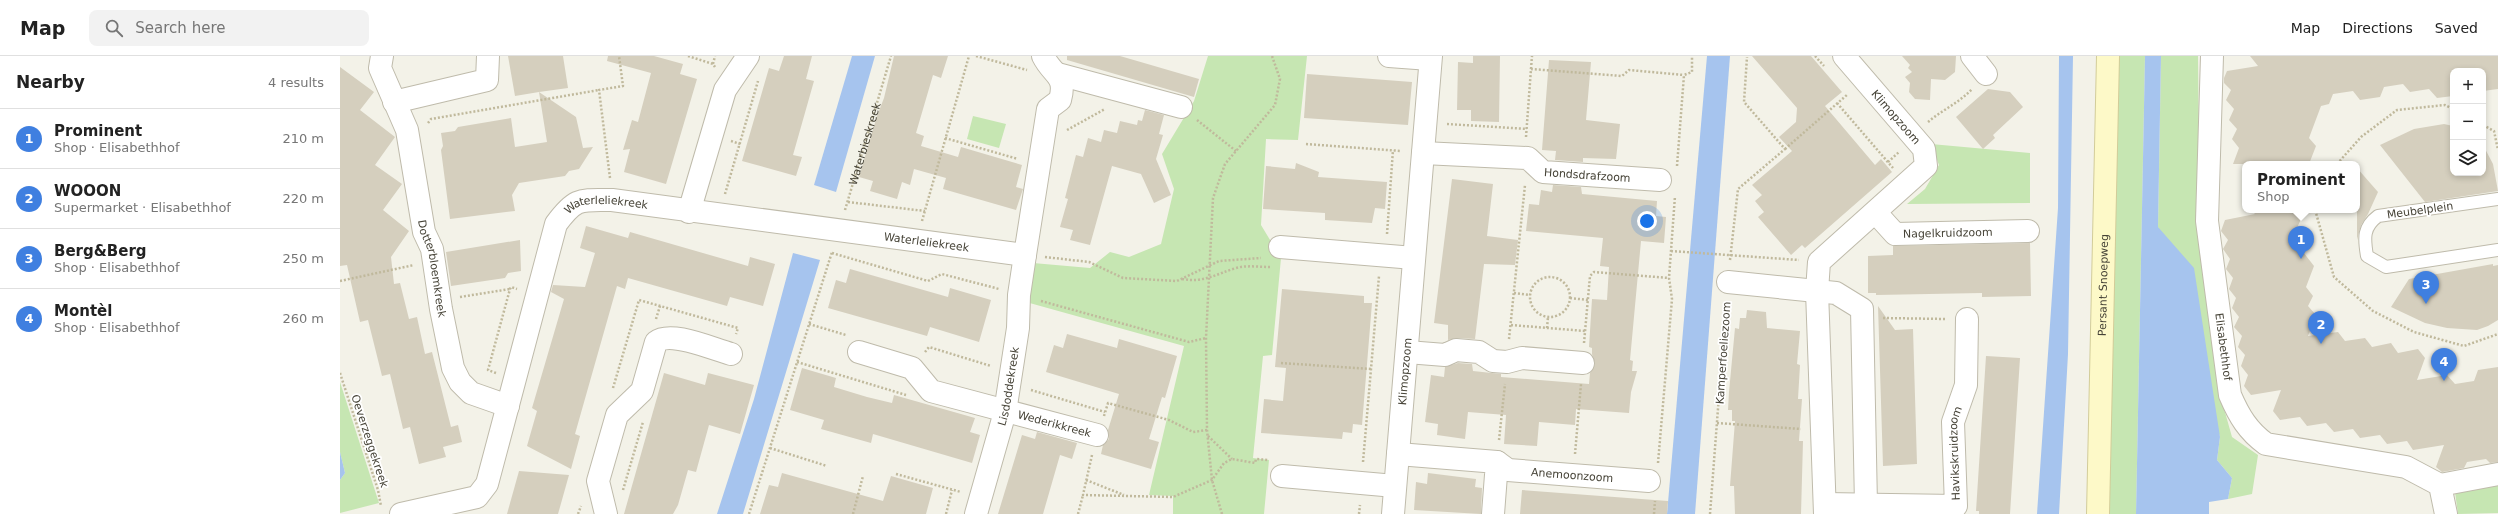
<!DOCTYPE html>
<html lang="en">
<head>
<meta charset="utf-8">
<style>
	:root { --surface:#fff; --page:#f2f2f2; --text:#222; --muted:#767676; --line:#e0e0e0; --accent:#111827 }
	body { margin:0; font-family:"DejaVu Sans",sans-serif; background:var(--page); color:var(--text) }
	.controls { position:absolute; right:12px; top:12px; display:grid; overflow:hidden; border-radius:8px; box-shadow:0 2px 6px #0003 }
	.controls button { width:36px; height:36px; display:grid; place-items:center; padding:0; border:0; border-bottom:1px solid var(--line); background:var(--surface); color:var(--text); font:20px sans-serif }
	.you { position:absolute; left:1307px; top:165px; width:14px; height:14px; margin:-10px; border:3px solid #fff; border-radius:50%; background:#1a73e8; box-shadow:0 0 0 6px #1a73e833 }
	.badge { display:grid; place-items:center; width:26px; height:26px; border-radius:50%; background:var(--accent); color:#fff; font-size:13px; font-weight:700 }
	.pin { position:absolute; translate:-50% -33px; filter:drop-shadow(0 1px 2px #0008) }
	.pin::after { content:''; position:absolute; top:21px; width:14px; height:12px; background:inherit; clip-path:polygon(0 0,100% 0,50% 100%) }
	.popup { position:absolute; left:1902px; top:105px; width:118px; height:52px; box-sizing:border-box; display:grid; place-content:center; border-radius:8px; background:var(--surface); filter:drop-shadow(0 1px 3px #0005); font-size:13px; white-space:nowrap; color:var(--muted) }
	.popup b { font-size:15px; color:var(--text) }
	.popup::after { content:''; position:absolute; left:50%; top:100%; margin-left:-8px; border:8px solid transparent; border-top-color:var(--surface) }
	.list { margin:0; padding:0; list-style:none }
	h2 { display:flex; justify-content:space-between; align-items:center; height:52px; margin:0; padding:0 16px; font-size:17px }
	h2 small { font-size:13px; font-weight:400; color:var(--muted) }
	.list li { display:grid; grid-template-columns:26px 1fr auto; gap:12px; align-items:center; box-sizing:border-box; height:60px; padding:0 16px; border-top:1px solid var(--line) }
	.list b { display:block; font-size:15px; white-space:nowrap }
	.list p { margin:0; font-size:13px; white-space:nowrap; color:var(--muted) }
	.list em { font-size:13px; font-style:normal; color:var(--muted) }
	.icon { flex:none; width:22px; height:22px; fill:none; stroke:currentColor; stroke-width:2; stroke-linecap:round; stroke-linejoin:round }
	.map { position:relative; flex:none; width:2158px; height:458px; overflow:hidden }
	header { display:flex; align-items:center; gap:24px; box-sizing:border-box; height:56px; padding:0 20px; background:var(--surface); border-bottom:1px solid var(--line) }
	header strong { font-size:19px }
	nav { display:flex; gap:22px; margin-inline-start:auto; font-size:14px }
	.search { width:280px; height:36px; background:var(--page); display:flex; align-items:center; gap:10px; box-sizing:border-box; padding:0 14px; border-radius:8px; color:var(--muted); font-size:15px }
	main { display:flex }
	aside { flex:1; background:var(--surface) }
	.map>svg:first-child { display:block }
</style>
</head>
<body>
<header>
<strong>Map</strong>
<div class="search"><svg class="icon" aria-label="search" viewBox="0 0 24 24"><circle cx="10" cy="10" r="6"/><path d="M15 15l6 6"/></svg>Search here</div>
<nav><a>Map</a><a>Directions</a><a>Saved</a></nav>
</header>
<main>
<aside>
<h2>Nearby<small>4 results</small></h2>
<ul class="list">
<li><span class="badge" style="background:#3f7fe0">1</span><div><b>Prominent</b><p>Shop · Elisabethhof</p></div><em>210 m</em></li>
<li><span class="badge" style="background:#3f7fe0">2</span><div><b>WOOON</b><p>Supermarket · Elisabethhof</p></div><em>220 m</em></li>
<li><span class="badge" style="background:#3f7fe0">3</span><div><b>Berg&amp;Berg</b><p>Shop · Elisabethhof</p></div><em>250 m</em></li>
<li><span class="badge" style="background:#3f7fe0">4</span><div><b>Montèl</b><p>Shop · Elisabethhof</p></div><em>260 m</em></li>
</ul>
</aside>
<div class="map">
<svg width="2158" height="458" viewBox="0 0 2158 458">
	<rect width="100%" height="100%" fill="#f3f2e8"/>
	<g fill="#c6e6b2">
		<polygon points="868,0 967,0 958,84 926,83 921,169 941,202 932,299 923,300 913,402 929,404 924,458 833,458 833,440 809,439 844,290 686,246 693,207 750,212 770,196 789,201 821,188 834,133 822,98 854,45"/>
		<polygon points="1779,0 1805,0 1796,458 1769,458"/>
		<polygon points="1821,0 1858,0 1860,183 1881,342 1892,381 1918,399 1912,438 1888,443 1892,422 1877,404 1880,381 1818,171"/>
		<polygon points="633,60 666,68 659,92 627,83"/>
		<polygon points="1591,88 1690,97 1690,147 1567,148 1585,133 1599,109"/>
		<polygon points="0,326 39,447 0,457 0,424 5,417 0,396"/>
		<polygon points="2158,428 2158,457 2118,458 2115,436"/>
	</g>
	<g fill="#a6c4ee">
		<polygon points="512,0 535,0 496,136 474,129"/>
		<polygon points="1367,0 1390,0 1355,458 1327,458"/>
		<polygon points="1719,0 1733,0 1728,298 1719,458 1697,458 1718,152"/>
		<polygon points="1805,0 1821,0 1818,171 1854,212 1880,381 1877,404 1892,422 1888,443 1869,446 1869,458 1796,458"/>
		<polygon points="453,197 480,204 403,458 377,458 414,343"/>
		<polygon points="0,396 5,417 0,424"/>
	</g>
	<g fill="#d5cfbe">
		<polygon points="168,0 223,0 228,32 199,36 236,61 243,92 253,91 239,113 229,115 225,120 179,127 172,139 175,155 110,163 101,94 103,90 101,77 115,75 118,71 171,62 175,91 207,86 199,36 175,40"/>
		<polygon points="268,0 314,0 343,8 340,18 357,23 326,128 284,116 290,93 283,94 292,64 298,66 311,17 267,5"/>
		<polygon points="444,0 472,0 466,23 474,25 453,99 462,101 456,120 402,105 429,12 439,15"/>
		<polygon points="554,0 608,0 601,22 593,19 576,77 584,80 581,90 618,101 621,91 682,109 676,131 683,133 676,154 603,133 606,122 574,113 570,129 562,126 557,143 530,135 533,125 519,121 537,60 544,42"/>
		<polygon points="727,0 780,0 859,23 854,41 727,4"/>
		<polygon points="1133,0 1160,0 1159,66 1131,65 1131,54 1117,54 1118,6 1133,7"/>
		<polygon points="1412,0 1471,0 1502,36 1485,50 1535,109 1541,103 1552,116 1465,192 1462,189 1451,199 1418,161 1424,156 1415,145 1422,139 1412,129 1452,95 1439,81 1456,66 1457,52"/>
		<polygon points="1562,0 1616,0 1615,16 1605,24 1591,23 1590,44 1575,43 1569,36 1570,27 1565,21 1572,16 1568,12 1570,9"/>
		<polygon points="1910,0 2158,0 2158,33 2143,35 2143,15 2113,15 2113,40 2097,42 2089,33 2070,36 2063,28 2044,31 2040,41 2020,44 2013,35 1993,38 1989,48 1981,50 1969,82 1976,90 1969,108 1893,108 1899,92 1892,83 1897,73 1889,64 1894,53 1886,44 1891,34 1884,27 1884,22 1887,15 1918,10"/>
		<polygon points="1209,4 1251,6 1246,64 1280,68 1276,103 1243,102 1243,106 1215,104 1216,95 1202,94"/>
		<polygon points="0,11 34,36 20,54 55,81 35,109 62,128 43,154 69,175 51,201 54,228 60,227 69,263 77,261 85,298 92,296 111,371 118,369 122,386 103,391 106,401 79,408 70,371 63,373 50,318 42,320 28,264 20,266 7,209 0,210"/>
		<polygon points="967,18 1072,26 1068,69 964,62"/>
		<polygon points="1648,33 1670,36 1683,51 1653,79 1655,82 1643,93 1616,61"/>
		<polygon points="805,54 824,59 819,78 823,79 816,103 831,139 814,147 801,118 772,110 750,189 730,184 733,174 720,171 728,143 725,142 736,99 743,101 748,82 761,86 764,74 777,77 780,65 797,69 798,64 802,65"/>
		<polygon points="2104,68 2113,70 2113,117 2143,117 2143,89 2153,108 2158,135 2085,146 2040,89 2074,73"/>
		<polygon points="956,107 979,116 978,121 1047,126 1045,153 1035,152 1032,167 985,164 985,157 923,153 926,110 955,113"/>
		<polygon points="2017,112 2038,136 2028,158 2021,169 2017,184"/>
		<polygon points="1112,123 1153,128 1147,180 1178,184 1175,209 1144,208 1135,283 1117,282 1108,284 1108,269 1094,267"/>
		<polygon points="1213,129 1241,131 1242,138 1317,145 1316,160 1326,161 1324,187 1301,185 1290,304 1293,305 1292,315 1297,315 1291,336 1289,357 1236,353 1235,369 1199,366 1197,390 1164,388 1166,359 1128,356 1125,383 1097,379 1098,368 1085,366 1091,319 1104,321 1105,311 1118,307 1132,308 1133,315 1161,318 1161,321 1249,328 1250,317 1255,308 1252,298 1252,292 1249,291 1252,243 1267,244 1269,211 1260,210 1263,182 1186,175 1189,148 1199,149 1201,134 1212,136"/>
		<polygon points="1911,154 1965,154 1957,172 1964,182 1960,192 1974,210 1966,231 1973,240 1968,250 1976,259 1968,280 1998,276 2005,285 2025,282 2032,291 2051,287 2058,297 2078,293 2085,302 2077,324 2107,319 2115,328 2134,325 2138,314 2158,311 2158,406 2150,407 2146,403 2127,406 2124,412 2102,416 2096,411 2104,389 2073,394 2067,385 2047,388 2040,379 2020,382 2013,373 1994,376 1986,367 1967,370 1960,361 1940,364 1933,355 1941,334 1911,339 1904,330 1908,319 1901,310 1905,299 1898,291 1902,280 1894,271 1899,261 1892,252 1896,242 1889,233 1893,222 1886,213 1890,203 1883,193 1888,184 1881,175 1885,164 1915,158"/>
		<polygon points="246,170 288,182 290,176 408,210 410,201 435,208 423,250 390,241 387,250 288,222 285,233 277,230 235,378 240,380 231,413 187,390 197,355 192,352 224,243 211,236 213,229 245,231 255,197 240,192"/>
		<polygon points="180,184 181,215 168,217 165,222 111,230 106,196"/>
		<polygon points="1690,187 1691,240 1642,241 1642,237 1536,239 1536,237 1528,237 1528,200 1553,199 1553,190"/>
		<polygon points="2153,208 2153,210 2158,209 2158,264 2148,270 2137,274 2107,272 2085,267 2051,251 2069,223"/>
		<polygon points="510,213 608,241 610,232 651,244 639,286 590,271 587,280 488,252 496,224 506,227"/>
		<polygon points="942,233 1024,240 1024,247 1032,247 1022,369 1013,368 1012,377 1003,376 1002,383 921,377 924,343 943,345 946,312 935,311"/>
		<polygon points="1538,250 1555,274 1573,273 1577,408 1543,410"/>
		<polygon points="1407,254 1426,256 1427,272 1460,275 1457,308 1460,309 1458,343 1462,343 1459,385 1463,385 1461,458 1395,458 1394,430 1390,430 1395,365 1392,365 1392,354 1388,354 1389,336 1395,272 1399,273 1400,262 1406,262"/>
		<polygon points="727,278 777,292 779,283 837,300 825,342 822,341 809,383 819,386 811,413 761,398 763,389 769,383 768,374 779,338 706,316 714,289 723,292"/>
		<polygon points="1646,300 1680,302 1670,458 1639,458 1639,455 1636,455"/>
		<polygon points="462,312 496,322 494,331 527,341 552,347 554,339 635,362 630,376 640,379 632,407 533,378 531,387 481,373 484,364 450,354"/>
		<polygon points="324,317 365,329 368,317 414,329 400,378 369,369 356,416 348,414 338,449 333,458 284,458"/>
		<polygon points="697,376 737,387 732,403 720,399 703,458 658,458 682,379 695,383"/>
		<polygon points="179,415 229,419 218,458 167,458"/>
		<polygon points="442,417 543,445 551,420 593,432 586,458 420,458 429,429 438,431"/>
		<polygon points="1088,417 1136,423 1135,431 1142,432 1141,458 1074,454 1076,426 1087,428"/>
		<polygon points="1182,434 1328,445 1327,458 1180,458"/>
	</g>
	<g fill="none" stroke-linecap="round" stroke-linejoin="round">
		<defs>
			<path id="service" d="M2158 143 2038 160C2023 171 2024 182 2027 200L2046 211 2158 194"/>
			<g id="minor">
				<path id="s2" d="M42 0 40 12 67 74 84 176 92 193 101 253 113 312 120 326 131 337 168 350"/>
				<polyline points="1049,0 1090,3"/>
				<polyline points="1632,0 1646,18"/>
				<path id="s3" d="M1872 0 1867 165 1890 339C1899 360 1908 375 1926 388L2066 411 2100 429 2106 458"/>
				<polyline points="718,18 841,51"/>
				<polyline points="54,46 147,24 148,0"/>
				<path id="s4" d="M1083 97 1188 102 1203 116 1320 124"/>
				<polyline points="349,156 385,34 408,0"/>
				<path id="s5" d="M1536 157 1555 178 1688 175"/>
				<polyline points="940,191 1074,202"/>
				<polyline points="1388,226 1496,237 1522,253 1526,449"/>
				<path id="s6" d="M519 296 572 312 591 335 757 379"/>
				<polyline points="1067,296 1105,299 1116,294 1139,296 1153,305 1167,306 1182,302 1243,307"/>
				<polyline points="1058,398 1157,406 1153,458"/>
				<path id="s7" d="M1157 406 1168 414 1309 425"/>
				<polyline points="942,420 1055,430"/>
				<polyline points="2100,429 2158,418"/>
				<path id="s8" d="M1485 448 1616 450 1613 366 1626 329 1627 263"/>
				<path id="s9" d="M61 458 137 441 147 428 216 168C236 141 240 144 272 144L685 199"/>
				<path d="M266 458 258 425 277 359 302 335 316 286C331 274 372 293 391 298"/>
				<path id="s10" d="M636 458 665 356 678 272 679 239 685 199 708 53 720 44C727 19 713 20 703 0"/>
				<path id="s11" d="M1053 458 1091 0"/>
				<polyline points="1485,458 1477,235 1479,206 1586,110 1584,93 1504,0"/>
			</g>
			<g id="secondary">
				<path id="s12" d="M1758 458 1768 0"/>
			</g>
		</defs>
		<use href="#service" stroke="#bfbbab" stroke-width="14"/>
		<use href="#minor" stroke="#bfbbab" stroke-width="24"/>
		<use href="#secondary" stroke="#d2cc99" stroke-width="24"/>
		<g stroke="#c0b99c" stroke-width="2.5" stroke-dasharray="2 2" stroke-linecap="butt">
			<polyline points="348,0 373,8 375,11"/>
			<polyline points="636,0 687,14"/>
			<polyline points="1475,0 1484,10"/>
			<polyline points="373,8 375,0"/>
			<polyline points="1191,13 1192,0"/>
			<polyline points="1497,47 1553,112"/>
			<polyline points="857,64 896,95"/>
			<path d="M1588 66C1602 54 1619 47 1632 33"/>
			<polyline points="88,67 91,63 259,34"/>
			<polyline points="1107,68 1187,73"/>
			<polyline points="2143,69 2154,75 2158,94"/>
			<polyline points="727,74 765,53"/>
			<polyline points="1186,81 1191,13 1282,20 1289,14 1344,19"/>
			<polyline points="605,82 678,103"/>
			<polyline points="391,85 400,88"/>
			<polyline points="966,88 1061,95"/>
			<polyline points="1445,93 1508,38"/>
			<polyline points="1548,106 1559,96"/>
			<polyline points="1997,108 2021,81 2057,54 2105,49 2113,53"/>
			<polyline points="1337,110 1344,19 1352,16 1352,0"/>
			<polyline points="270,122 259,34 283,30 279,0"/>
			<polyline points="385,138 418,25"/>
			<polyline points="508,146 585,155"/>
			<path id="s1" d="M505 154 551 0"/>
			<polyline points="1977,154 1976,157 1994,221 2033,255 2074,276 2124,290 2158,278"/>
			<polyline points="582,165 629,0"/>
			<polyline points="1047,178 1053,94"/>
			<polyline points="1331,195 1459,204"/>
			<polyline points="492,197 588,225 602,218 659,233"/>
			<polyline points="705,201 749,206 783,222 837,225 879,205 921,202"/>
			<polyline points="1390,204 1398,133 1445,93 1404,46 1407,1"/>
			<circle cx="1210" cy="241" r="20"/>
			<path d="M842 223C864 227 876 218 896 212 907 209 919 211 930 211"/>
			<polyline points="0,225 74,209"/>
			<polyline points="1174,237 1189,239"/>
			<polyline points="120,241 170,233"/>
			<polyline points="1230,242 1248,244"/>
			<polyline points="701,245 849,286 866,282"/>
			<polyline points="1543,262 1606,263"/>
			<polyline points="316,263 320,250"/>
			<polyline points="469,268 506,279"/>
			<polyline points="1171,269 1245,275"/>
			<polyline points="1207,272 1208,261"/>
			<polyline points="1169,283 1185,129"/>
			<polyline points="1244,287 1250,220 1254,216 1329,222"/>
			<polyline points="585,296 589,291 651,310"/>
			<polyline points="457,306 566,339"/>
			<polyline points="941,307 1031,313"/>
			<polyline points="0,317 38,434 41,450"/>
			<polyline points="156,317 148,314 170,233 171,231 177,233"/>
			<polyline points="273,332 299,244 398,272 396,278"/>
			<polyline points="691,334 765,356"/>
			<polyline points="764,360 768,347 829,364 853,376 867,374"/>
			<polyline points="1377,367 1461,373"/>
			<polyline points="868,380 892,403"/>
			<polyline points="1159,384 1165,328"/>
			<polyline points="430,392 487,410"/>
			<polyline points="1235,398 1241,328"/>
			<polyline points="752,399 743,439 833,441 872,424 884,407 892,403 915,407 916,403 928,404"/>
			<polyline points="1023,406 1039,220"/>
			<polyline points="1318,407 1332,243 1329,222 1335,140"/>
			<polyline points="556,418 621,436"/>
			<polyline points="746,424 784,439"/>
			<polyline points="283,434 303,366"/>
			<polyline points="238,458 241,450"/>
			<polyline points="409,458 492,196"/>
			<polyline points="513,458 523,420"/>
			<polyline points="606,458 612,434"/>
			<polyline points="738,458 743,439"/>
			<polyline points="882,458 872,424 867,374 866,282 873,142 885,108 935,49 940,23 932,0"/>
			<polyline points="1019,458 1020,449"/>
			<polyline points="1314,458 1315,445"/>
			<polyline points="1370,458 1386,247"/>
		</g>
		<use href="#service" stroke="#fff" stroke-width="12"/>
		<use href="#minor" stroke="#fff" stroke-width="22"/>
		<use href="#secondary" stroke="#fdf9c8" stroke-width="22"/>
	</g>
	<g text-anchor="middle" stroke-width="3.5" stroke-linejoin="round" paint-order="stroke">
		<g font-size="11" fill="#464337" stroke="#fff">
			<text transform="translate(1556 61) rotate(49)" y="4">Klimopzoom</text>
			<text dy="4" stroke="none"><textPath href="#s1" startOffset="69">Waterbieskreek</textPath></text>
			<text dy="4" stroke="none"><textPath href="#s4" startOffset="170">Hondsdrafzoom</textPath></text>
			<text transform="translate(2080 154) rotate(-8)" y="4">Meubelplein</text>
			<text dy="4" stroke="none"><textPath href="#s9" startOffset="422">Waterleliekreek</textPath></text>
			<text dy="4" stroke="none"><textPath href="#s5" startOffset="81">Nagelkruidzoom</textPath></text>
			<text dy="4" stroke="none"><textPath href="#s9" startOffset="746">Waterleliekreek</textPath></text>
			<text dy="4" stroke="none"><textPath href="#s2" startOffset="221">Dotterbloemkreek</textPath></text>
			<text dy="4" stroke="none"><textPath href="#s12" startOffset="229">Persant Snoepweg</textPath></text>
			<text dy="4" stroke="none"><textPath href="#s3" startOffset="292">Elisabethhof</textPath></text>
			<text transform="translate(1383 297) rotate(-86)" y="4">Kamperfoeliezoom</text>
			<text dy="4" stroke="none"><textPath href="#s11" startOffset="143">Klimopzoom</textPath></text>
			<text dy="4" stroke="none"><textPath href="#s10" startOffset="132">Lisdoddekreek</textPath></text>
			<text dy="4" stroke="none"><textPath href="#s6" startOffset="213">Wederikkreek</textPath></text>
			<text transform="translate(30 385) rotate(72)" y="4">Oeverzeggekreek</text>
			<text dy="4" stroke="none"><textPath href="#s8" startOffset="184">Havikskruidzoom</textPath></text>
			<text dy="4" stroke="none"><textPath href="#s7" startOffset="78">Anemoonzoom</textPath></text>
		</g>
	</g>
</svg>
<div class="controls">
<button>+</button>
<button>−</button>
<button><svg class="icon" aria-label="layers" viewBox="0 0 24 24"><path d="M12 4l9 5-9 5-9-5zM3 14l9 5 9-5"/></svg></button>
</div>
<div class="you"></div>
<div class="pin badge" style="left:1961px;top:203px;background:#3f7fe0">1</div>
<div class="popup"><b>Prominent</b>Shop</div>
<div class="pin badge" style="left:1981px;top:288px;background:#3f7fe0">2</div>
<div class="pin badge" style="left:2086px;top:248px;background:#3f7fe0">3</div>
<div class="pin badge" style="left:2104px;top:325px;background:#3f7fe0">4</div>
</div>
</main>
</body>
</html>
